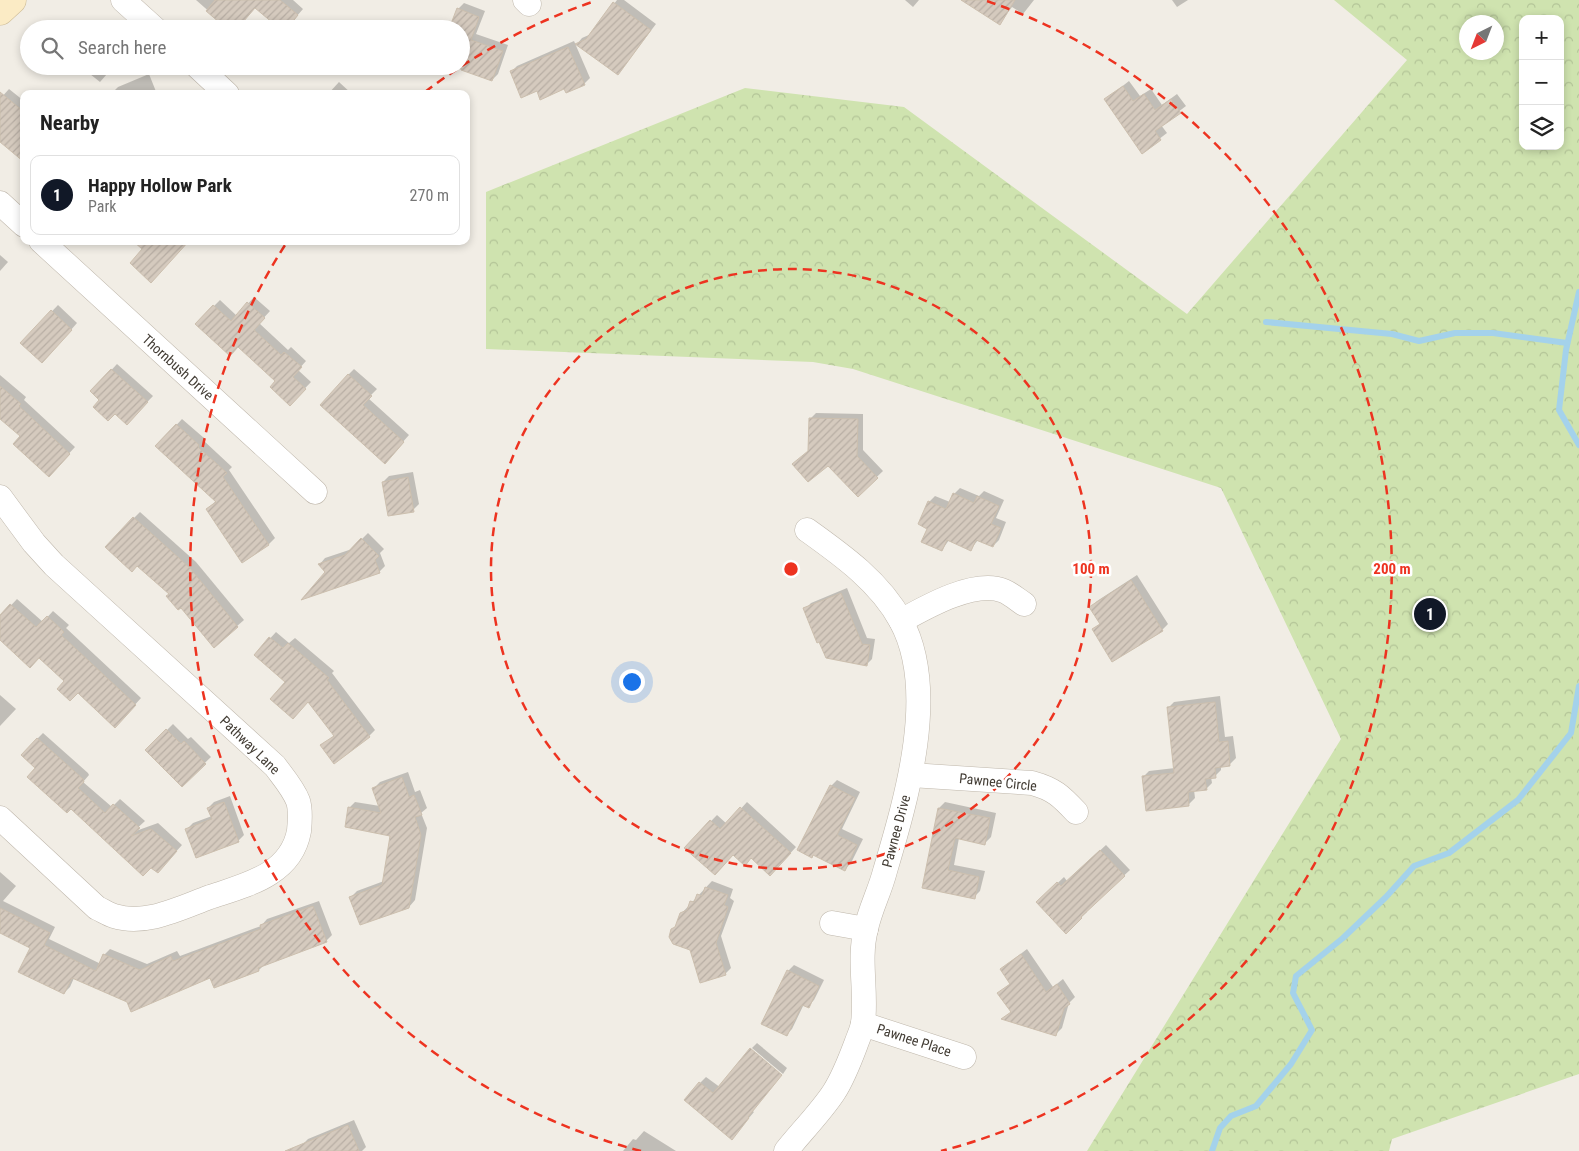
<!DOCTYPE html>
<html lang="en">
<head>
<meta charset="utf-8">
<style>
	:root { --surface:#fff; --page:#f6f6f6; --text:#222; --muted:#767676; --line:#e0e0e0; --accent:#111827 }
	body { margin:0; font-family:"Roboto Condensed",sans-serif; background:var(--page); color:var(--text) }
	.controls { position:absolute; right:15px; top:15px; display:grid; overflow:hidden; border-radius:10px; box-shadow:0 2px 8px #0003 }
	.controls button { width:45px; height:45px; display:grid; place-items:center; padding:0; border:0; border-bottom:1px solid var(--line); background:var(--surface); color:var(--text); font:25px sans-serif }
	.compass { position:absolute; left:1459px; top:15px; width:45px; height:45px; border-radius:50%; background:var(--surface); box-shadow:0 2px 8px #0003; rotate:222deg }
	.you { position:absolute; left:631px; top:681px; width:18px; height:18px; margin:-12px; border:4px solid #fff; border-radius:50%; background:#1a73e8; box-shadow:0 0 0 8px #1a73e833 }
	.badge { display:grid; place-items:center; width:32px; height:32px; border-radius:50%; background:var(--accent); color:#fff; font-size:16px; font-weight:700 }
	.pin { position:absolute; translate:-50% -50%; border:2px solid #fff; box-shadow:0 1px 5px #0006 }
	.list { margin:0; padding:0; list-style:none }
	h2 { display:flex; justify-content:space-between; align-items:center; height:65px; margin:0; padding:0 20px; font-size:21px }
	h2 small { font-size:16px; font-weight:400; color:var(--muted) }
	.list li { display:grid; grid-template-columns:32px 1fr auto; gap:15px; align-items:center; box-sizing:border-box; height:80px; margin:0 10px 10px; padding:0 10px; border:1px solid var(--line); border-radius:10px }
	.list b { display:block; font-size:19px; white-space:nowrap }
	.list p { margin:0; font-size:16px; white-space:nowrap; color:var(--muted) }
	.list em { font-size:16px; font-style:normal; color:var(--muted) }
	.icon { flex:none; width:28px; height:28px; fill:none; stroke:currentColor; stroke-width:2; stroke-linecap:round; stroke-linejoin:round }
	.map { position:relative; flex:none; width:1579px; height:1151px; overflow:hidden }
	.search { position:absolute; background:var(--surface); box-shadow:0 2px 8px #0003; left:20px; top:20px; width:450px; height:55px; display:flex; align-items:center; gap:12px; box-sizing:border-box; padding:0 18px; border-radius:28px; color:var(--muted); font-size:19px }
	.panel { position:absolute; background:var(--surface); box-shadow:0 2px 8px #0003; left:20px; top:90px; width:450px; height:155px; border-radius:10px }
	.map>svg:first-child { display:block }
</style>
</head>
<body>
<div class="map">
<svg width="1579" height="1151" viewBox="0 0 1579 1151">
	<defs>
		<pattern id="park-crowns" width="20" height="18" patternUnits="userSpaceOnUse" patternTransform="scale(1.25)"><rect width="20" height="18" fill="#cfe3af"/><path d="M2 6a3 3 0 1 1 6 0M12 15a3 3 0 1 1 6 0" fill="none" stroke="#b3c497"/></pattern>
		<pattern id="building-hatch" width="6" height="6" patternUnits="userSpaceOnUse" patternTransform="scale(1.25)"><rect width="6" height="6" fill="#d5cabe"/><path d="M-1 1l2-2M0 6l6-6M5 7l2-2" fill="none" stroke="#b8aea4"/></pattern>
	</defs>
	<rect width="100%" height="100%" fill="#f1ede5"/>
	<path fill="url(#park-crowns)" fill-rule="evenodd" d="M1334 0H1579V1074L1392 1139 1389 1151H1087L1341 739 1221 488 853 369 813 362 486 349V192L745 88 904 107 1187 314 1407 60ZM1523 19H1560V146H1523ZM1466 22H1496V52H1466Z"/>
	<g fill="#0003">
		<polygon points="196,0 293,0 303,9 290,24 256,6 229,29"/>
		<polygon points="617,0 624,0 656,24 618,74 577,44 582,38 591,34"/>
		<polygon points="905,0 919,0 913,7"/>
		<polygon points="971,0 1034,0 1023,14 1012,7 1000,23"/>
		<polygon points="1172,0 1188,0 1177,7"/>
		<polygon points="464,3 485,11 476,34 508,45 498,74 492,80 454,66 461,66 461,29 458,9"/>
		<polygon points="90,24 96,29 85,29"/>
		<polygon points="574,41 590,78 584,84 565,88 537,89 511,72 517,66"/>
		<polygon points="80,66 114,66 100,82"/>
		<polygon points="149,74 157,94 112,93 118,87"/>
		<polygon points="1129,81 1140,96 1151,89 1162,105 1177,94 1186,106 1161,125 1167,133 1142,152 1106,99"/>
		<polygon points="339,82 352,94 328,94"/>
		<polygon points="9,89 24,101 24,154 0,140 0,99"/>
		<polygon points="0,255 8,262 0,271"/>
		<polygon points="254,297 270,311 259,323 288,350 291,347 306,361 298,370 311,382 290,404 277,381 214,306 220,300 237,316"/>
		<polygon points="58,305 77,323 48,356 22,343"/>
		<polygon points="117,364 153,396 133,417 115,413 92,391"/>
		<polygon points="354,369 377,389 368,398 409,435 385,462 348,375"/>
		<polygon points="0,375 26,397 24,400 75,447 49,475 22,436 0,417"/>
		<polygon points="816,413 863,414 863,450 883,471 858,495 828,464 809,450 810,419"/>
		<polygon points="182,419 204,438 203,440 232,467 229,470 275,538 269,544 243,562 207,509 217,500 157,446"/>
		<polygon points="413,472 419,504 413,510 383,482 389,476"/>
		<polygon points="960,488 979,496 984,491 1004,500 996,518 1006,522 999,540 993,546 978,540 971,549 949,540 942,550 929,528 929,502 935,496 950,502 954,494"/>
		<polygon points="140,512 196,562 244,620 214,646 170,594 134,518"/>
		<polygon points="368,533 384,549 380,553 385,566 379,572 327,572 320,564 325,558 352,549"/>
		<polygon points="1137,575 1168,624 1162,630 1093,630 1101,623 1091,607 1097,601"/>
		<polygon points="847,588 867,638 875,639 872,659 866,665 805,609 811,603"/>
		<polygon points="17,599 43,622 53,611 69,625 66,628 141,698 115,727 39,657 0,638 0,617"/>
		<polygon points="276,632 289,643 295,638 334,671 332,673 375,730 369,736 322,746 335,735 309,700 255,655"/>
		<polygon points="0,695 16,709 0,726"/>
		<polygon points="1220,696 1225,737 1233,736 1236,758 1230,764 1221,766 1221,770 1215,776 1211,777 1212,783 1206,789 1194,790 1195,798 1189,804 1143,777 1149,771 1175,768 1168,708 1174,702"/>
		<polygon points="173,724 188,739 191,737 211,757 182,785 147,750"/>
		<polygon points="43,733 88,773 89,775 83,782 112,807 120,799 145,821 133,832 158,823 182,845 163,866 37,768 37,739"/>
		<polygon points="408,772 415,792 420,790 427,808 421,813 427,828 415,900 409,907 351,897 357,891 384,881 391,835 349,808 355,802 380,806 374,788 380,782"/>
		<polygon points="837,780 860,792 842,829 863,839 851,863 845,869 814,854 812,856 831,786"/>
		<polygon points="230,796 244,835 238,841 187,829 193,823 212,816 208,808 214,802"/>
		<polygon points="747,802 796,847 776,869 751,857 686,847 717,815 727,824"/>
		<polygon points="945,802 996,813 991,837 985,843 959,838 954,865 985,871 980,891 974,897 923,887 939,808"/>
		<polygon points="1106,845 1130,870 1086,910 1087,912 1066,932 1038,902 1064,877 1067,881"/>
		<polygon points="0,872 16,886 3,901 55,927 49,939 101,964 104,955 110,949 147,964 177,951 180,956 261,926 267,919 319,901 332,935 326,941 265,964 259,970 214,987 211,977 128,1001 74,978 70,987 64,993 31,948 0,932"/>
		<polygon points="712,881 733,889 730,898 734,901 721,936 731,968 725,974 691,949 678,924 681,914"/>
		<polygon points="1027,949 1053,987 1063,979 1075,997 1069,1003 1062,1028 1056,1034 1003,1019 1012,1011 999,993 1011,983 1001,969"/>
		<polygon points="794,965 824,980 814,1000 808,1006 804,1004 792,1029 786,1035 788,971"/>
		<polygon points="757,1043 787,1068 783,1074 752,1048"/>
		<polygon points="706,1077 754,1112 737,1132 700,1083"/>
		<polygon points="354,1120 366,1147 362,1151 304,1151 302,1145 308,1139"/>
		<polygon points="644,1131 676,1151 623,1151 633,1139 636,1140"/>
	</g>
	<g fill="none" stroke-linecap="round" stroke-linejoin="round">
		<g stroke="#a4d2eb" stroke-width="6">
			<polyline points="1579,292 1566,350 1559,410 1579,445"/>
			<polyline points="1266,322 1392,334 1419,341 1455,333 1493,333 1567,343"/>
			<polyline points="1212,1151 1220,1128 1231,1116 1256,1106 1291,1064 1312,1030 1293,993 1296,976 1343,938 1386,897 1414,866 1449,853 1518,800 1571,733 1579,686"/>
		</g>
	</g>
	<g fill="url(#building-hatch)" stroke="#ccbfae">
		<polygon points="215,0 280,0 298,15 287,29 280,29 255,8 237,29 227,29 206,11"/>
		<polygon points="961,0 1015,0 1000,25"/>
		<polygon points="613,2 651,30 618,75 575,44 586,39"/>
		<polygon points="457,8 479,17 471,40 503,51 492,81 461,70 461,29 449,29"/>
		<polygon points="568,47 585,85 566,93 564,89 540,100 537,91 521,98 510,71"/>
		<polygon points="1123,86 1133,101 1144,94 1155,110 1171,99 1181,113 1155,131 1161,140 1142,154 1104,99"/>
		<polygon points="0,92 24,112 24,162 0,142"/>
		<polygon points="133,241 189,241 151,283 130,263 142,249"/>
		<polygon points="247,302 265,318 254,330 281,355 284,352 302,367 293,377 306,389 290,406 270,387 275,381 238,347 230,356 195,324 213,305 231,321"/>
		<polygon points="51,310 72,330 42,363 20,343"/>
		<polygon points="111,369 148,402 127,425 115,414 108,421 93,407 99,400 90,391"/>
		<polygon points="348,374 372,396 363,405 404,442 385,464 320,405"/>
		<polygon points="0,386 21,404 19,406 70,454 49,477 13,444 20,436 0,419"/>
		<polygon points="809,418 858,419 857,456 878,478 858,497 828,466 808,482 792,464 808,451"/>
		<polygon points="176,424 199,445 198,447 227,473 223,477 269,545 242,563 206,509 216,502 155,446"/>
		<polygon points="408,477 414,512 388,516 382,482"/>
		<polygon points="953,493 974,503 977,496 999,506 991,524 1001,528 993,547 976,540 971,551 947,540 942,551 921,542 927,529 918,524 928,501 946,509"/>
		<polygon points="133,517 190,568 238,627 214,648 181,608 178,610 166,596 169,594 137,566 132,572 105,547"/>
		<polygon points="361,538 379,556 375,560 380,573 301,600 325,572 318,564 345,555"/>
		<polygon points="1131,580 1163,631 1112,662 1092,629 1100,624 1089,607"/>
		<polygon points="841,593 862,644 870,645 867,666 826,658 819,642 817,643 803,608"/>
		<polygon points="10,604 36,627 47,616 64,632 61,635 136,705 115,728 78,693 70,701 57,689 64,681 39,658 30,668 0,640 0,615"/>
		<polygon points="269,637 283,648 288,643 329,678 327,680 370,737 334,764 320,745 334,736 308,702 293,719 270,699 285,682 254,655"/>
		<polygon points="1215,702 1219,742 1228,741 1230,766 1215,768 1216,778 1205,779 1207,790 1188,792 1189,806 1146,811 1142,776 1174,773 1167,707"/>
		<polygon points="166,729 181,744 184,741 206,764 182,787 145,750"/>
		<polygon points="37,738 83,779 84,782 78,788 105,813 113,804 140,828 131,836 151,829 177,851 158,873 151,868 143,876 71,809 67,813 27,777 35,768 21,755"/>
		<polygon points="402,777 409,797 414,795 422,815 415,817 421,835 409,908 360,925 349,897 382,885 390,836 345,827 348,807 381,813 372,788"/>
		<polygon points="830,785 855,798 837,835 857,845 845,871 813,855 812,858 797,850"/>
		<polygon points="224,802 239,842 196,858 185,829 212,819 207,808"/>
		<polygon points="740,807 791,853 770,876 751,858 745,866 733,855 715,875 684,848 710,820 720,829"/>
		<polygon points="938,808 990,818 985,845 955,838 948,870 979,877 975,899 922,888"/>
		<polygon points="1100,850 1125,876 1081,917 1082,918 1066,934 1036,902 1057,882 1061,886"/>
		<polygon points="705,887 728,895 724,905 728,907 716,943 726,975 700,983 690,950 673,944 669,937 671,929 675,927 680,913 687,910 690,901 694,902 697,894 702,896"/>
		<polygon points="313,906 327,942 258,968 259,971 214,988 210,978 131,1012 127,1002 72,978 64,994 18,972 30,948 0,933 0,908 50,933 44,945 96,971 103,954 140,970 171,956 173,961 261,929 260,925"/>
		<polygon points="1021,954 1046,992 1057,984 1070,1004 1064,1008 1056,1036 1001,1019 1011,1012 997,993 1010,984 1000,969"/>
		<polygon points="787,970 819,986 809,1008 802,1005 787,1036 761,1024"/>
		<polygon points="750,1048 782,1075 748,1117 749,1118 732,1140 684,1100 699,1082 713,1093"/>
		<polygon points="348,1125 359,1151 285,1151"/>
	</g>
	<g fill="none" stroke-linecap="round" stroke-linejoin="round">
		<defs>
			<g id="street">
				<polyline points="123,0 155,29"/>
				<polyline points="525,0 529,4"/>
				<polyline points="197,66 227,94"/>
				<polyline points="0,203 24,225"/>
				<polyline points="41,241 315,492"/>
				<path d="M0 497 34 543 54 565 275 766C283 777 293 788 298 801 301 810 300 821 299 831 291 875 246 885 210 897 180 908 146 926 114 916 108 914 102 910 97 908L0 818"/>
				<path d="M901 621C926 607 975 579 1004 591 1011 594 1018 600 1024 604"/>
				<path d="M911 775 1032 783C1054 789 1061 796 1076 812"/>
				<polyline points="832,923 866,929"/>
				<polyline points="863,1024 964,1057"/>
				<path d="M786 1151C801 1132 821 1112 834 1092 843 1078 850 1060 856 1044 858 1038 862 1030 863 1023 867 992 858 959 866 929 870 909 880 891 885 871 906 800 939 691 901 621 880 582 842 555 807 530"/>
			</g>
			<polyline id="secondary" points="0,11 12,0"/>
		</defs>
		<use href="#street" stroke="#bfb7ab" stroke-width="25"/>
		<use href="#secondary" stroke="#cfbd97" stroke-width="29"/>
		<use href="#street" stroke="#fff" stroke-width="24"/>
		<use href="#secondary" stroke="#fbebc5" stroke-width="28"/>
	</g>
	<g fill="none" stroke="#ed3320" stroke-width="2.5" stroke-dasharray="9 6">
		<circle cx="791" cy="569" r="300"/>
		<path d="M641 1151A601 601 0 0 1 287 242M425 92A601 601 0 0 1 595 1M987 1A601 601 0 0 1 941 1151"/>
	</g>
	<g text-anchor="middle" stroke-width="5" stroke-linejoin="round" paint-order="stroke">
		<g font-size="14" fill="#433d35" stroke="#fff">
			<text transform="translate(178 367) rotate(42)" y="5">Thornbush Drive</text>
			<text transform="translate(250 745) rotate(44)" y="5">Pathway Lane</text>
			<text transform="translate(998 782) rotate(6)" y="5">Pawnee Circle</text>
			<text transform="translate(896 831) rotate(-75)" y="5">Pawnee Drive</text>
			<text transform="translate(914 1040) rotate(18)" y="5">Pawnee Place</text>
		</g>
	</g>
	<circle cx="791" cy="569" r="8" fill="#ed3320" stroke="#fff" stroke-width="2.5"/>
	<g font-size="15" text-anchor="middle" font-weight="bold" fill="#ed3320" stroke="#fff" stroke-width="5" stroke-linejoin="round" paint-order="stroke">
		<text x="1091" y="574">100 m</text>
		<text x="1392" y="574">200 m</text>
	</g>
</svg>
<div class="controls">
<button>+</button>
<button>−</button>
<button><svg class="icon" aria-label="layers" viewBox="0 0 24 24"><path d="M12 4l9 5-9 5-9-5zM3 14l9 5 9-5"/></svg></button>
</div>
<svg class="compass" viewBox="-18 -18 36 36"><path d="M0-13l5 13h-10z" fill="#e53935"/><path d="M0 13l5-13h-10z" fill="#767676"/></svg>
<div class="you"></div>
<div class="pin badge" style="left:1430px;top:614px">1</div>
<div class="search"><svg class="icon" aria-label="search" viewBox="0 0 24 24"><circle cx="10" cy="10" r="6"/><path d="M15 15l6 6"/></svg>Search here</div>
<section class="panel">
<h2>Nearby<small></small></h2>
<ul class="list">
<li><span class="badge">1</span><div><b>Happy Hollow Park</b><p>Park</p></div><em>270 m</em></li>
</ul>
</section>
</div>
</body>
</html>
